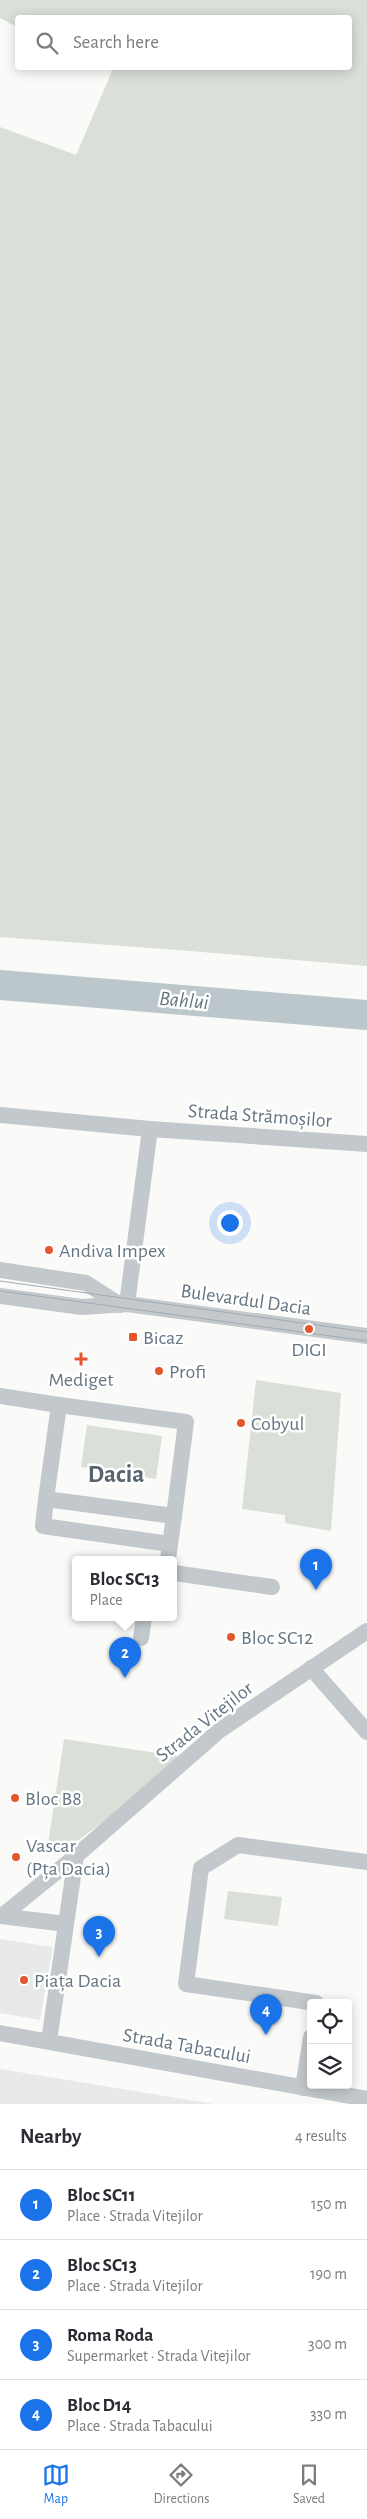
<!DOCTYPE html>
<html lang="en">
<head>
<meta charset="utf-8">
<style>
	:root { --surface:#fff; --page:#f7f7f7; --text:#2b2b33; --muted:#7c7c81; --line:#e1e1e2; --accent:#1a73e8 }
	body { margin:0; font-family:"Alegreya Sans",sans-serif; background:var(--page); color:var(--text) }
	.controls { position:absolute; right:15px; bottom:15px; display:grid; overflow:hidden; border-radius:5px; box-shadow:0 2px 12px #0003 }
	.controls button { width:45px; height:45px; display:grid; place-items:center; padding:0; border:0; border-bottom:1px solid var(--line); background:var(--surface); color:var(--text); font:25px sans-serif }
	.you { position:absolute; left:229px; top:1222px; width:18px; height:18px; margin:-12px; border:4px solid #fff; border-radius:50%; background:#1a73e8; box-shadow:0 0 0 8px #1a73e833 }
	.badge { display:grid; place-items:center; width:32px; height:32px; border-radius:50%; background:var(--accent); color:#fff; font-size:16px; font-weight:700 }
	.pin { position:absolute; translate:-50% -41px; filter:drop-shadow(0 1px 2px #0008) }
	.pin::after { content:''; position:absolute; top:26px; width:18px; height:15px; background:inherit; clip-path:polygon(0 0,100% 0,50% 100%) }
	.popup { position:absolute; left:72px; top:1556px; width:105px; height:65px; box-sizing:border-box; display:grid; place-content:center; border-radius:5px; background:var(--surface); filter:drop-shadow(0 1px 4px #0005); font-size:16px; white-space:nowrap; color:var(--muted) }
	.popup b { font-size:19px; color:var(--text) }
	.popup::after { content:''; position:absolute; left:50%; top:100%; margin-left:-10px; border:10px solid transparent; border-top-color:var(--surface) }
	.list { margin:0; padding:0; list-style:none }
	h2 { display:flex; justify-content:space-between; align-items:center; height:65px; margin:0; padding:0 20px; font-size:21px }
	h2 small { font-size:16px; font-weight:400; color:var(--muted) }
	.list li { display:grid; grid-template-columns:32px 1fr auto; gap:15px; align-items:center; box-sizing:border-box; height:70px; padding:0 20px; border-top:1px solid var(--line) }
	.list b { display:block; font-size:19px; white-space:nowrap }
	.list p { margin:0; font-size:16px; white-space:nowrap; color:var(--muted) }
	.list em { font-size:16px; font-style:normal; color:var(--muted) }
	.icon { flex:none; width:28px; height:28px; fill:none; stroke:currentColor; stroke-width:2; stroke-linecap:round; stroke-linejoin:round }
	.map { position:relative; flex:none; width:367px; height:2104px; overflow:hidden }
	.search { position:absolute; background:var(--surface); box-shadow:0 2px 12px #0003; left:15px; right:15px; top:15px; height:55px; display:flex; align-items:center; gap:12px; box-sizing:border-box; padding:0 18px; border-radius:5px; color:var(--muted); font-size:19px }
	.sheet { height:345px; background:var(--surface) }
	nav { display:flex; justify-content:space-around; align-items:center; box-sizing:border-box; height:70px; border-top:1px solid var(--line); background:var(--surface); font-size:14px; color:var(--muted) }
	nav a { display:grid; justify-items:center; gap:2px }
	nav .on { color:var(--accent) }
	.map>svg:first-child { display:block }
</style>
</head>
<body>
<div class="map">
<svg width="367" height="2104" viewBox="0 0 367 2104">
	<rect width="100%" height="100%" fill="#fafaf8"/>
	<g fill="#e8e9e9">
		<polygon points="0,1939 53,1947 40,2020 0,2013"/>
		<polygon points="0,2069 214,2104 0,2104"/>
	</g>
	<g fill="#dadfd7">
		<polygon points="0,0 367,0 367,966 178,950 0,937 0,127 76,155 112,71 106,68 350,68 350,18 18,18 17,27 0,18"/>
		<polygon points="256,1380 341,1393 331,1531 285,1523 285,1515 242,1509"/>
		<polygon points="87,1425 162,1436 156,1479 81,1467"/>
		<polygon points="64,1739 190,1758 58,1855 48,1844"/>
		<polygon points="228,1891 282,1897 278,1926 224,1919"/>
	</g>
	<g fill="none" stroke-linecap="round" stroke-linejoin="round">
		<polyline stroke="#bbc7cb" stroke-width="30" points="0,985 367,1015"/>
		<g stroke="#c3c8cc" stroke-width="16">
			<polyline points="0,1115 150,1129 367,1144"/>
			<polyline points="0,1270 86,1283 120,1305"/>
			<polyline points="0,1296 82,1307 127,1304 367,1336"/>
			<polyline points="127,1304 150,1129"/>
			<polyline points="0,1396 59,1405 46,1499 174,1516 168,1559"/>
			<polyline points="59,1405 186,1422 174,1516"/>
			<polyline points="46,1499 43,1526 170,1544"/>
			<polyline points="174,1573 272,1587"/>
			<polyline points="141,1638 144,1617"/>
			<polyline points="311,1668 367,1732"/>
			<polyline points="0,1916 66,1924"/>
			<polyline points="2,1916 76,1856 220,1730 367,1631"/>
			<polyline points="316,2003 186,1984 201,1868 238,1845 367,1862"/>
			<polyline points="0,2033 367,2099"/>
			<polyline points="49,2041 76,1856"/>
			<polyline points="303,2088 311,2037"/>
		</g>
		<g stroke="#a2aab0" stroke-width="1">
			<polyline points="0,1281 367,1332"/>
			<polyline points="0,1291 367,1341"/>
		</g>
	</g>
	<g fill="#e4572e" stroke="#fff" stroke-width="2">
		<circle cx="49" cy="1250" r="5"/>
		<circle cx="309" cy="1329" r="5"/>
		<rect x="128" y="1332" width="10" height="10" rx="2.5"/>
		<path d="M78.5 1351.5h5v5h5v5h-5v5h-5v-5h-5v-5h5z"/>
		<circle cx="159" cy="1371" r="5"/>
		<circle cx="241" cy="1423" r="5"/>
		<circle cx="231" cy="1637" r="5"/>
		<circle cx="15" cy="1798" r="5"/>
		<circle cx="16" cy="1857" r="5"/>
		<circle cx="24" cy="1980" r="5"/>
	</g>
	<g text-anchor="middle" stroke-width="5" stroke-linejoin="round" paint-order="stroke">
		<g font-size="20" fill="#657683" stroke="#fff">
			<text transform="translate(260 1115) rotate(4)" y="7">Strada Strămoșilor</text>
			<text transform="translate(246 1299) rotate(8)" y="7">Bulevardul Dacia</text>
			<text transform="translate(204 1721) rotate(-38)" y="7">Strada Vitejilor</text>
			<text transform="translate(187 2045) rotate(10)" y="7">Strada Tabacului</text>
		</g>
		<g font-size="20" fill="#657683" stroke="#fff" text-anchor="start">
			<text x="59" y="1257">Andiva Impex</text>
			<text x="143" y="1344">Bicaz</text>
			<text x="309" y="1356" text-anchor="middle">DIGI</text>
			<text x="169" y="1378">Profi</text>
			<text x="81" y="1386" text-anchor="middle">Mediget</text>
			<text x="251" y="1430">Cobyul</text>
			<text x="241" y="1644">Bloc SC12</text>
			<text x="25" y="1805">Bloc B8</text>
			<text x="26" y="1852">Vascar<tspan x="26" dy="23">(Pța Dacia)</tspan></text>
			<text x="34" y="1987">Piața Dacia</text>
		</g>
		<g font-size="21" font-style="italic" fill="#60757c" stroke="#fff">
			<text transform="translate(184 1000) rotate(5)" y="7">Bahlui</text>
		</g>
		<g font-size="25" font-weight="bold" fill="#57646e" stroke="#fff">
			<text x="116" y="1482">Dacia</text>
		</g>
	</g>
</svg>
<div class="controls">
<button><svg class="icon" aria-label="locate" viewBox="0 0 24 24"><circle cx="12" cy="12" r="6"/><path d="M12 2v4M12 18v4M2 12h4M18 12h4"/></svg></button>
<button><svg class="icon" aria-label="layers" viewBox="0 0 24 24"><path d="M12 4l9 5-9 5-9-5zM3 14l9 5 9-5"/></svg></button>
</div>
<div class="you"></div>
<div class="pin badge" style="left:316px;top:1590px">1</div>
<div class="pin badge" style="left:125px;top:1678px">2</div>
<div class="popup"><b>Bloc SC13</b>Place</div>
<div class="pin badge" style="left:99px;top:1957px">3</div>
<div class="pin badge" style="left:266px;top:2035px">4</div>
<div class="search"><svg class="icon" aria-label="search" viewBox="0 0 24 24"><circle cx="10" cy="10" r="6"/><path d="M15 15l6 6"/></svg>Search here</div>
</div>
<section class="sheet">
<h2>Nearby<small>4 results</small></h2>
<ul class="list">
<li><span class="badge">1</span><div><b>Bloc SC11</b><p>Place · Strada Vitejilor</p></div><em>150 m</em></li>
<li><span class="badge">2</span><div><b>Bloc SC13</b><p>Place · Strada Vitejilor</p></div><em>190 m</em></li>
<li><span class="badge">3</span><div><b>Roma Roda</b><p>Supermarket · Strada Vitejilor</p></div><em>300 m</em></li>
<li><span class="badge">4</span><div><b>Bloc D14</b><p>Place · Strada Tabacului</p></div><em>330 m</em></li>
</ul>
</section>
<nav>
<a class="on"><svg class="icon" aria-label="map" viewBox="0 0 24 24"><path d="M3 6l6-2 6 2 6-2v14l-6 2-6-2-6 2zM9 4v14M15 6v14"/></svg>Map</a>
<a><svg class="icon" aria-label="directions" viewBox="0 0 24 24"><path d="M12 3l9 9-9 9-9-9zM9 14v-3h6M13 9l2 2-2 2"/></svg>Directions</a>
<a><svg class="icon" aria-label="saved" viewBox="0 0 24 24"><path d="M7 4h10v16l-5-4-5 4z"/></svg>Saved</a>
</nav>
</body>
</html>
